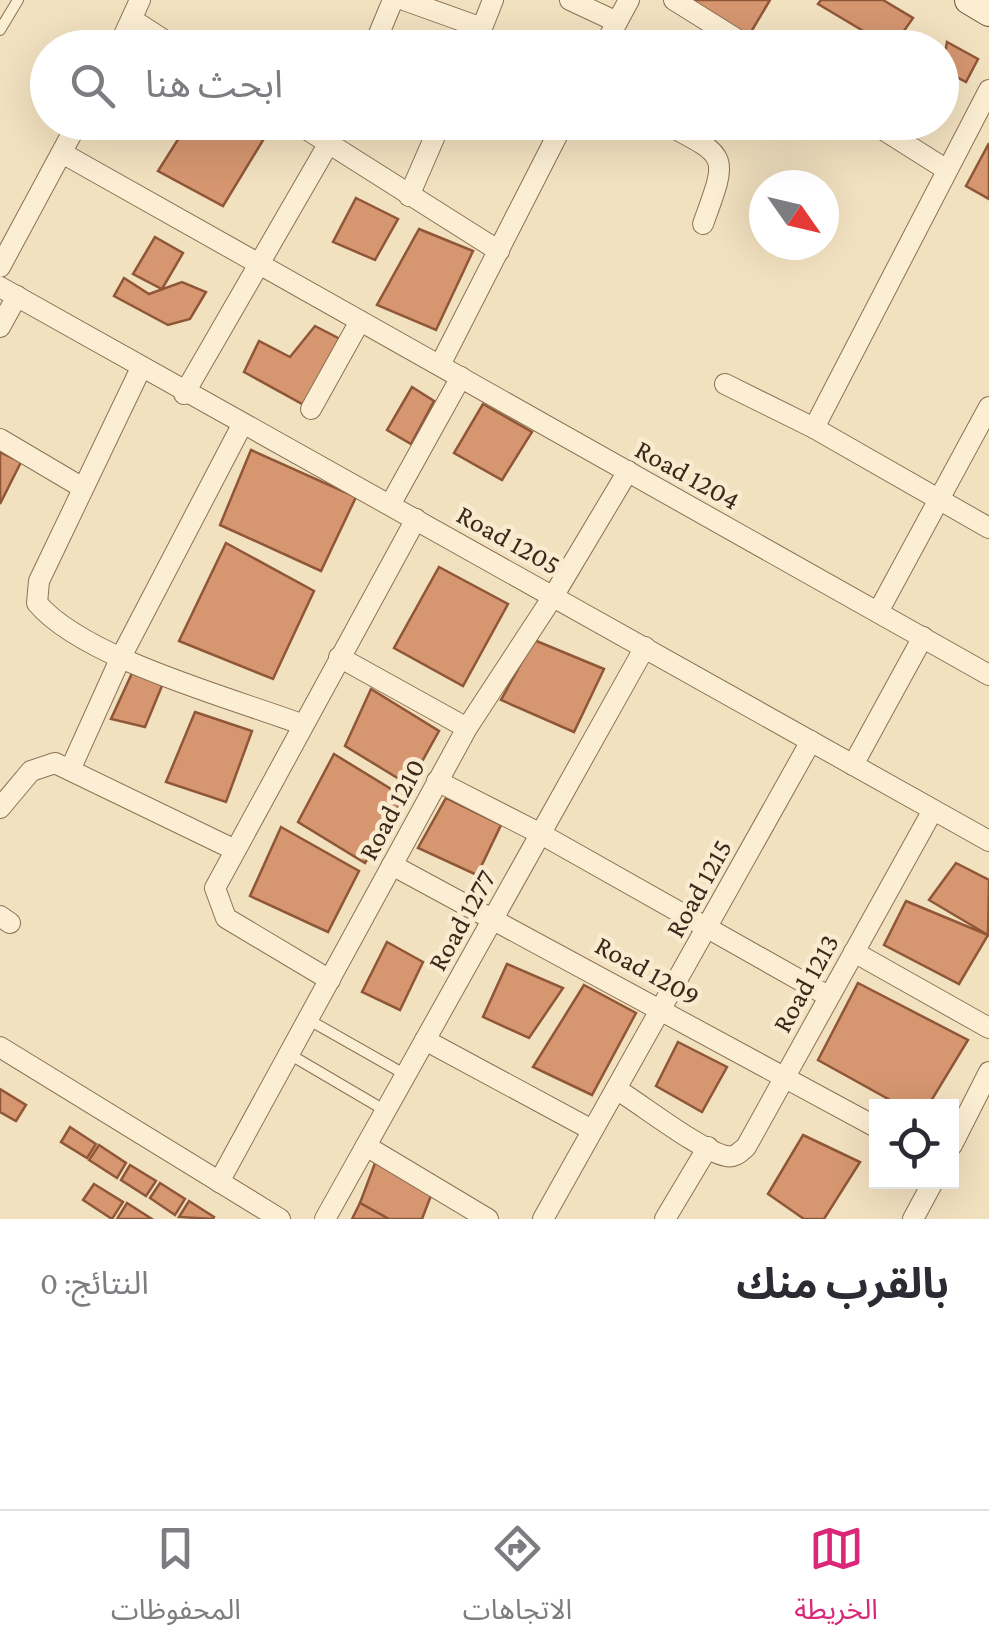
<!DOCTYPE html>
<html lang="ar">
<head>
<meta charset="utf-8">
<style>
	:root { --surface:#fff; --page:#f2f2f3; --text:#2b2b33; --muted:#7c7c81; --line:#e1e1e2; --accent:#db2777 }
	body { margin:0; font-family:"Crimson Pro","Noto Sans Arabic",serif; background:var(--page); color:var(--text); direction:rtl }
	.controls { position:absolute; right:30px; bottom:30px; display:grid; overflow:hidden; border-radius:0px; box-shadow:0 10px 40px #0002 }
	.controls button { width:90px; height:90px; display:grid; place-items:center; padding:0; border:0; border-bottom:2px solid var(--line); background:var(--surface); color:var(--text); font:50px sans-serif }
	.compass { position:absolute; left:749px; top:170px; width:90px; height:90px; border-radius:50%; background:var(--surface); box-shadow:0 10px 40px #0002; rotate:124deg }
	.list { margin:0; padding:0; list-style:none }
	h2 { display:flex; justify-content:space-between; align-items:center; height:130px; margin:0; padding:0 40px; font-size:42px }
	h2 small { font-size:32px; font-weight:400; color:var(--muted) }
	.icon { flex:none; width:55px; height:55px; fill:none; stroke:currentColor; stroke-width:2; stroke-linecap:round; stroke-linejoin:round }
	.map { position:relative; flex:none; width:989px; height:1219px; overflow:hidden; direction:ltr }
	.search { position:absolute; background:var(--surface); box-shadow:0 10px 40px #0002; left:30px; right:30px; top:30px; height:110px; display:flex; align-items:center; gap:25px; box-sizing:border-box; padding:0 35px; border-radius:55px; color:var(--muted); font-size:38px }
	.sheet { height:290px; background:var(--surface) }
	nav { display:flex; justify-content:space-around; align-items:center; box-sizing:border-box; height:140px; border-top:2px solid var(--line); background:var(--surface); font-size:28px; color:var(--muted) }
	nav a { display:grid; justify-items:center; gap:5px }
	nav .on { color:var(--accent) }
	.map>svg:first-child { display:block }
</style>
</head>
<body>
<div class="map">
<svg width="989" height="1219" viewBox="0 0 989 1219">
	<rect width="100%" height="100%" fill="#f2e1bf"/>
	<g fill="#d59670" stroke="#8f5738" stroke-width="2.5">
		<polygon points="686,0 770,0 748,37"/>
		<polygon points="821,0 883,0 913,18 892,48 818,4"/>
		<polygon points="947,42 978,59 966,82 942,69"/>
		<polygon points="189,122 265,122 271,127 223,206 158,171"/>
		<polygon points="989,143 989,199 966,186"/>
		<polygon points="356,198 398,219 375,260 333,242"/>
		<polygon points="419,229 473,251 436,330 377,305"/>
		<polygon points="155,237 183,253 162,289 133,274"/>
		<polygon points="124,278 149,294 182,282 206,292 190,319 168,325 114,296"/>
		<polygon points="315,326 342,340 304,405 244,372 259,341 290,357"/>
		<polygon points="412,387 434,401 411,444 387,430"/>
		<polygon points="483,404 532,432 502,480 454,453"/>
		<polygon points="251,450 356,497 321,571 220,525"/>
		<polygon points="0,452 21,462 0,504"/>
		<polygon points="226,543 314,591 273,679 179,641"/>
		<polygon points="439,567 508,604 463,686 394,648"/>
		<polygon points="534,640 604,669 574,732 501,700"/>
		<polygon points="133,671 164,681 145,727 111,719"/>
		<polygon points="371,689 439,731 409,785 345,746"/>
		<polygon points="195,712 252,731 226,802 166,782"/>
		<polygon points="334,754 404,797 365,863 298,822"/>
		<polygon points="446,798 501,825 477,875 418,848"/>
		<polygon points="281,827 359,871 328,932 250,896"/>
		<polygon points="956,863 989,880 988,935 929,900"/>
		<polygon points="906,901 988,935 959,984 884,945"/>
		<polygon points="387,942 423,962 400,1010 362,992"/>
		<polygon points="507,964 563,988 529,1038 483,1017"/>
		<polygon points="858,983 968,1040 928,1106 901,1106 818,1060"/>
		<polygon points="584,985 636,1013 592,1095 533,1067"/>
		<polygon points="678,1042 727,1067 702,1112 656,1086"/>
		<polygon points="0,1089 26,1105 16,1121 0,1112"/>
		<polygon points="70,1127 96,1144 87,1158 61,1142"/>
		<polygon points="803,1135 860,1162 824,1219 804,1219 768,1194"/>
		<polygon points="99,1145 126,1163 117,1178 89,1160"/>
		<polygon points="377,1158 432,1193 422,1219 389,1219 360,1203"/>
		<polygon points="130,1165 156,1181 146,1196 121,1180"/>
		<polygon points="160,1183 185,1199 175,1215 150,1198"/>
		<polygon points="94,1184 123,1202 112,1219 83,1200"/>
		<polygon points="189,1201 214,1217 213,1219 179,1217"/>
		<polygon points="127,1203 152,1219 117,1219"/>
		<polygon points="360,1203 389,1219 352,1219"/>
	</g>
	<g fill="none" stroke-linecap="round" stroke-linejoin="round">
		<defs>
			<g id="lane">
				<polyline points="0,30 18,0"/>
				<polyline points="309,1020 406,1075"/>
				<polyline points="289,1054 386,1111"/>
			</g>
			<g id="street">
				<polyline points="404,0 482,28"/>
				<polyline points="570,0 617,22"/>
				<polyline points="674,0 751,48"/>
				<polyline points="133,20 176,48"/>
				<polyline points="118,48 140,0"/>
				<polyline points="373,48 393,0"/>
				<polyline points="474,48 493,0"/>
				<polyline points="603,48 629,0"/>
				<polyline points="295,122 499,251"/>
				<path d="M662 122C729 157 729 153 703 224"/>
				<polyline points="871,122 947,170"/>
				<polyline points="62,153 989,675"/>
				<polyline points="409,196 441,122"/>
				<polyline points="0,267 78,122"/>
				<polyline points="0,287 989,841"/>
				<polyline points="0,327 17,296"/>
				<polyline points="440,365 564,122"/>
				<path d="M141 368 39 581 37 603C83 658 231 698 301 724"/>
				<polyline points="725,384 814,428 989,528"/>
				<polyline points="184,394 341,122"/>
				<polyline points="311,409 360,321"/>
				<polyline points="814,428 989,90"/>
				<polyline points="0,439 83,488"/>
				<polyline points="390,505 461,377"/>
				<polyline points="878,612 989,407"/>
				<polyline points="339,657 467,728"/>
				<polyline points="853,765 923,637"/>
				<polyline points="70,770 121,657 242,425"/>
				<polyline points="437,781 541,834 828,996"/>
				<polyline points="0,808 31,771 55,763 233,849"/>
				<polyline points="392,865 876,1127"/>
				<polyline points="0,916 10,923"/>
				<polyline points="854,952 989,1028"/>
				<polyline points="330,980 226,918 215,888 416,519"/>
				<polyline points="425,1040 592,1130"/>
				<polyline points="0,1047 280,1219"/>
				<path d="M616 1089C641 1104 701 1151 726 1156 735 1158 740 1152 746 1147L933 810"/>
				<polyline points="952,1145 989,1072"/>
				<polyline points="366,1146 488,1219"/>
				<polyline points="219,1182 467,728 554,595 628,471"/>
				<polyline points="325,1219 645,647"/>
				<polyline points="543,1219 811,741"/>
				<polyline points="665,1219 708,1147"/>
				<polyline points="913,1219 933,1182"/>
			</g>
			<polyline id="secondary" points="969,0 989,12"/>
		</defs>
		<use href="#lane" stroke="#8d7155" stroke-width="12"/>
		<use href="#street" stroke="#8d7155" stroke-width="22"/>
		<use href="#secondary" stroke="#6f5138" stroke-width="30"/>
		<use href="#lane" stroke="#fceed3" stroke-width="10"/>
		<use href="#street" stroke="#fceed3" stroke-width="20"/>
		<use href="#secondary" stroke="#fceed3" stroke-width="28"/>
	</g>
	<g text-anchor="middle" stroke-width="9" stroke-linejoin="round" paint-order="stroke">
		<g font-size="28" fill="#3b291b" stroke="#f9ebcf">
			<text transform="translate(688 474) rotate(29)" y="10">Road 1204</text>
			<text transform="translate(509 539) rotate(29)" y="10">Road 1205</text>
			<text transform="translate(391 809) rotate(-62)" y="10">Road 1210</text>
			<text transform="translate(698 888) rotate(-61)" y="10">Road 1215</text>
			<text transform="translate(461 920) rotate(-61)" y="10">Road 1277</text>
			<text transform="translate(648 970) rotate(29)" y="10">Road 1209</text>
			<text transform="translate(805 983) rotate(-61)" y="10">Road 1213</text>
		</g>
	</g>
</svg>
<div class="controls">
<button><svg class="icon" aria-label="locate" viewBox="0 0 24 24"><circle cx="12" cy="12" r="6"/><path d="M12 2v4M12 18v4M2 12h4M18 12h4"/></svg></button>
</div>
<svg class="compass" viewBox="-18 -18 36 36"><path d="M0-13l5 13h-10z" fill="#e53935"/><path d="M0 13l5-13h-10z" fill="#7c7c81"/></svg>
<div class="search"><svg class="icon" aria-label="search" viewBox="0 0 24 24"><circle cx="10" cy="10" r="6"/><path d="M15 15l6 6"/></svg>ابحث هنا</div>
</div>
<section class="sheet">
<h2>بالقرب منك<small>النتائج: 0</small></h2>
<ul class="list">
</ul>
</section>
<nav>
<a class="on"><svg class="icon" aria-label="map" viewBox="0 0 24 24"><path d="M3 6l6-2 6 2 6-2v14l-6 2-6-2-6 2zM9 4v14M15 6v14"/></svg>الخريطة</a>
<a><svg class="icon" aria-label="directions" viewBox="0 0 24 24"><path d="M12 3l9 9-9 9-9-9zM9 14v-3h6M13 9l2 2-2 2"/></svg>الاتجاهات</a>
<a><svg class="icon" aria-label="saved" viewBox="0 0 24 24"><path d="M7 4h10v16l-5-4-5 4z"/></svg>المحفوظات</a>
</nav>
</body>
</html>
